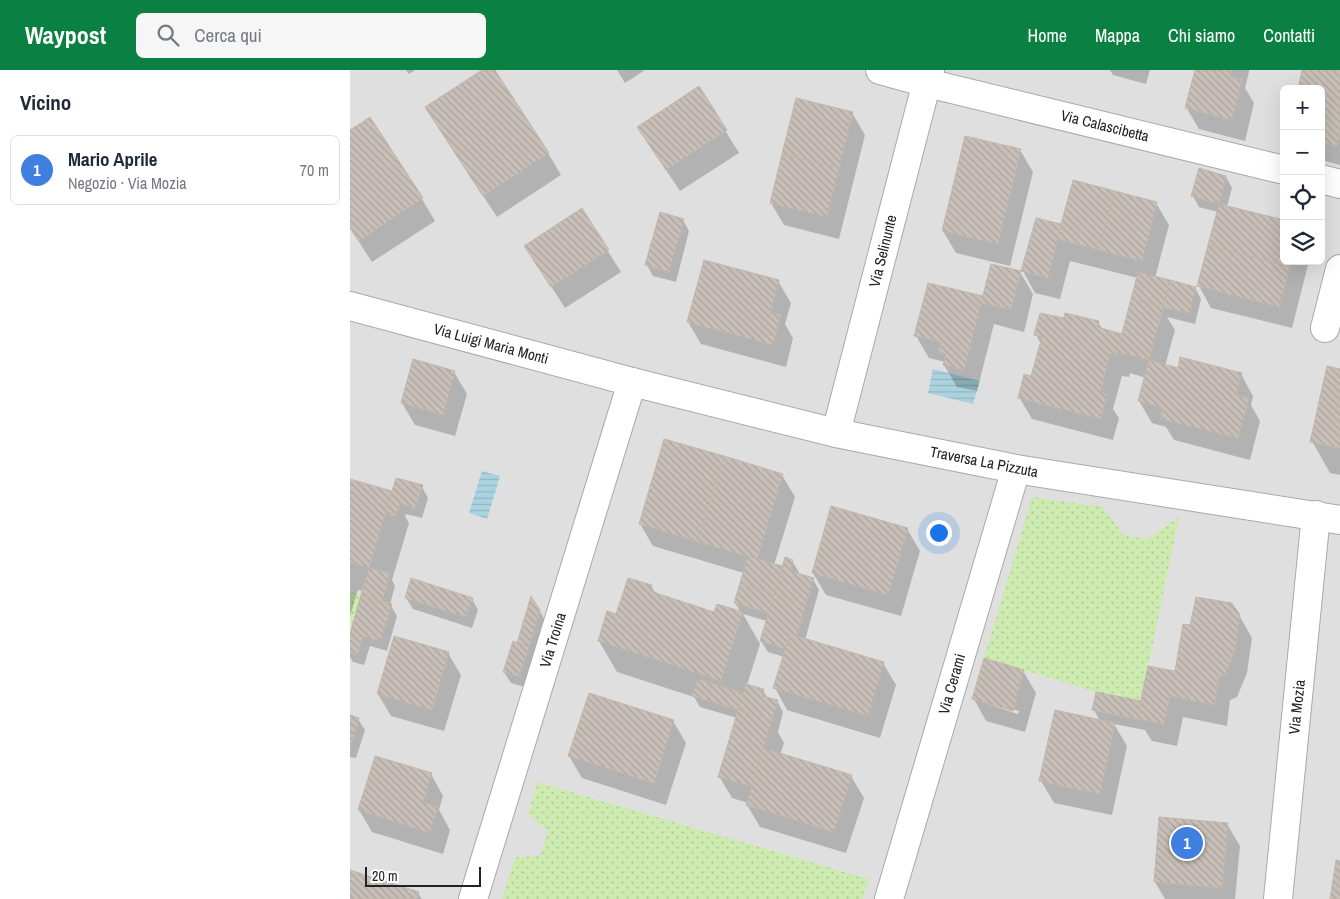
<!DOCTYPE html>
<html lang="it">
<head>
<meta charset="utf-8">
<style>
	:root { --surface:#fff; --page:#f6f6f7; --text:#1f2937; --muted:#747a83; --line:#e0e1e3; --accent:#0b8043 }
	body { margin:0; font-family:"Archivo Narrow",sans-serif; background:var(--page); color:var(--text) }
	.controls { position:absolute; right:15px; top:15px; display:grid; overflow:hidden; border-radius:8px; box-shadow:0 5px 20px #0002 }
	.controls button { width:45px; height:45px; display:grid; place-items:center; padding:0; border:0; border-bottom:1px solid var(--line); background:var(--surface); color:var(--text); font:25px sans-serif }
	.scale { position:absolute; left:15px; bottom:12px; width:116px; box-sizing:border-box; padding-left:5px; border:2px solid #222; border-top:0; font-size:14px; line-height:18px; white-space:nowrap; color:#222; -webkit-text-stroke:4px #fff; paint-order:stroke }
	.you { position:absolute; left:588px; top:462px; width:18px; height:18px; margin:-12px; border:4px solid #fff; border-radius:50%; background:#1a73e8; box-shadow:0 0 0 8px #1a73e833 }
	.badge { display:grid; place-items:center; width:32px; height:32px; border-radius:50%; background:var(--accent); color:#fff; font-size:16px; font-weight:700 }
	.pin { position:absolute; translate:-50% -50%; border:2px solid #fff; box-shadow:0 1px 5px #0006 }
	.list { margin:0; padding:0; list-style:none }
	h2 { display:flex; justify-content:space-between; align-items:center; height:65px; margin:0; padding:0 20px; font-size:21px }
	h2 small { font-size:16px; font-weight:400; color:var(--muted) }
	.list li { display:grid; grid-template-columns:32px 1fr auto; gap:15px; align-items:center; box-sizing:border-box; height:70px; margin:0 10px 10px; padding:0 10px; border:1px solid var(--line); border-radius:8px }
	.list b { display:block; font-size:19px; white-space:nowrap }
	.list p { margin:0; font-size:16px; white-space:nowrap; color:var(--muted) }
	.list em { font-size:16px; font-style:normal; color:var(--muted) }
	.icon { flex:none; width:28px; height:28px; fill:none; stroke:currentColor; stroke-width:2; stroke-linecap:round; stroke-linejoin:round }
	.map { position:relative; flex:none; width:990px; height:829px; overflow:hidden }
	header { display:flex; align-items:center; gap:30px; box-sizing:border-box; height:70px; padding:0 25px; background:var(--accent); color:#fff }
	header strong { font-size:24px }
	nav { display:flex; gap:28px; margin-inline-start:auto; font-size:18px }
	.search { width:350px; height:45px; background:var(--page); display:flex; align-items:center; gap:12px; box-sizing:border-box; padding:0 18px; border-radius:8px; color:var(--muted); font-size:19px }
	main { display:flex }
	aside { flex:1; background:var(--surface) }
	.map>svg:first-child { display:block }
</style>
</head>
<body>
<header>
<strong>Waypost</strong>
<div class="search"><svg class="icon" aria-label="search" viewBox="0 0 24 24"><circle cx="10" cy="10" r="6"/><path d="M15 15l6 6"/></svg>Cerca qui</div>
<nav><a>Home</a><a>Mappa</a><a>Chi siamo</a><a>Contatti</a></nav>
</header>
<main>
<aside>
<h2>Vicino<small></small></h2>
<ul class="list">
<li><span class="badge" style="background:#3f7fe0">1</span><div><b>Mario Aprile</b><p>Negozio · Via Mozia</p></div><em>70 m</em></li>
</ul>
</aside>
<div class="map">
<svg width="990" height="829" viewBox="0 0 990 829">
	<defs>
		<pattern id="grass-dots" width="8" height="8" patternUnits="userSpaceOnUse" patternTransform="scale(1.25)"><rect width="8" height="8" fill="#cdebb0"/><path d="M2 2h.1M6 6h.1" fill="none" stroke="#b0c997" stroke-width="1.8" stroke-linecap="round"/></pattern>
		<pattern id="water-rules" width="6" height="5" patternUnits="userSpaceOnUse" patternTransform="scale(1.25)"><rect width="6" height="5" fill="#aad3df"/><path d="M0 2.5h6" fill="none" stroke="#92b5bf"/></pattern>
		<pattern id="building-back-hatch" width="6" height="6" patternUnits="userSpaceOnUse" patternTransform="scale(1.25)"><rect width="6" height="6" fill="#c7bfb8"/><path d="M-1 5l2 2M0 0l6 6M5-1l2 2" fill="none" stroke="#aba49e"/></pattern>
	</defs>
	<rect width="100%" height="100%" fill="#f2efe9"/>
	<path fill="#e0dfdf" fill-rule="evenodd" d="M0 0H990V829H0ZM934 19H971V191H934Z"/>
	<g fill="url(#grass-dots)">
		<polygon points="682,427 753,437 774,465 797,469 829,447 791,631 746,622 634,588"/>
		<polygon points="0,522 11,525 0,564"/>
		<polygon points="187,712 519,809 513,829 152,829 165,787 190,786 198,761 178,744"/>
	</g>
	<g fill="url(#water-rules)">
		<polygon points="583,299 630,311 623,334 578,323"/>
		<polygon points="132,401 150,406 137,449 119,443"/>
	</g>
	<g fill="#0003" fill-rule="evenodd">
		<polygon points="56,0 65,0 59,4"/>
		<polygon points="134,0 144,0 198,83 211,105 147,147 89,59 77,37"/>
		<polygon points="267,0 295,0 275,13"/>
		<polygon points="760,0 800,0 796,14 763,5"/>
		<polygon points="846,0 899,0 899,2 895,18 904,33 895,71 849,59 836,37"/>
		<polygon points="954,0 990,0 990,95 971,90 971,19"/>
		<polygon points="349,18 389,83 330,121 302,79 289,57"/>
		<polygon points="502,43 515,65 489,169 434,155 421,133"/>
		<polygon points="20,49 72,129 85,151 22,192 0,158 0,62"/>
		<polygon points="670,80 683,102 660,196 606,183 593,161"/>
		<polygon points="876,107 882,118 877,137 934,191 959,191 942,258 861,238 849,216 868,142 849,137 843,126"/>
		<polygon points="806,133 819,155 805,208 845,218 851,229 845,254 817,247 825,260 815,296 829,299 891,304 903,326 901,335 910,351 900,390 824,370 816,357 802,353 789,331 796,308 780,303 779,307 772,306 763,339 769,348 763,370 682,349 669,327 682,307 691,274 686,265 715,250 748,252 753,260 773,265 788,208 720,191 710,229 685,223 673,201 687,149 712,155"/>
		<polygon points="232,140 271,202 215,238 176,177"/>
		<polygon points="333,150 339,161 326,212 303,206 297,195"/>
		<polygon points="670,202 683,224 674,262 644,254 627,321 607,317 594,295 595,292 579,288 566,266 634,228"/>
		<polygon points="428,211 441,233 435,254 443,268 436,297 351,274 338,252"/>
		<polygon points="990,300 990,405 980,403 962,371"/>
		<polygon points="104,302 117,324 105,366 65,355 52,333"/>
		<path d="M432 405 445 427 424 495 433 498 442 491 449 502 448 505 463 509 469 520 455 570 533 593 546 615 530 668 437 640 425 618 434 587 418 582 411 571 397 615 413 620 418 629 427 631 433 642 428 662 434 673 430 685 501 706 514 728 496 783 410 757 397 735 398 733 382 728 369 706 387 648 350 637 344 627 267 602 249 571 267 546 301 516 306 524 365 544 391 543 385 533 394 503 303 476 290 454ZM393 544 417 551 410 574Z"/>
		<polygon points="0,410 43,422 72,417 78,428 72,448 56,444 55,446 59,453 42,510 45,516 40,534 47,546 37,581 20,576 14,595 3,592 0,587 0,568 14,521 8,520 0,546"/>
		<polygon points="557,459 570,481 551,546 476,525 463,503"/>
		<polygon points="56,528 122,529 128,540 122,558 63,539"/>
		<polygon points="189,540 196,552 175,617 161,613 154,602 168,575"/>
		<polygon points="889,545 902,568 897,603 887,627 880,630 877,656 833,647 827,676 802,671 795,660 764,654 777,676 762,745 704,733 691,711 750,651 744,640 792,632 826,602 841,556"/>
		<polygon points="98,583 111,605 94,661 41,646 28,624"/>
		<path d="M673 601 686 623 675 662 636 651 624 629ZM640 633 669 641 668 644 640 635Z"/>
		<polygon points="0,647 8,649 15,660 6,688 0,687"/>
		<polygon points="323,651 336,673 316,735 232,708 219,686"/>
		<polygon points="81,704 93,726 89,740 100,760 93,784 22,762 9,740"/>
		<polygon points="877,754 890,776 885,829 815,829 805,812"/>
		<polygon points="0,802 68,823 72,829 0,829"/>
	</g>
	<g fill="url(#building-back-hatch)" stroke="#c4b6ab">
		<polygon points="132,0 145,0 199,83 133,126 75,37"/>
		<polygon points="845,0 882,0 880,7 892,10 882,50 835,38"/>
		<polygon points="952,0 990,0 990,64 987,76 971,72 971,19 948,19"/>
		<polygon points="349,16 377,60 316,100 287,57"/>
		<polygon points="446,28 503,42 489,98 432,84"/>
		<polygon points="20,47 73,128 9,171 0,158 0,60"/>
		<polygon points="615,66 671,79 648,174 592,161"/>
		<polygon points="432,84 489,98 477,147 420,133"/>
		<polygon points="849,98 876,106 869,134 841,126"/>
		<polygon points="723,110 765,121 749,180 707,169"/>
		<polygon points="765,121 807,132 792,191 749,180"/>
		<polygon points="869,134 934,150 934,191 941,191 940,197 858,175"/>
		<polygon points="232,138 259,180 201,217 174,176"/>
		<polygon points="310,142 334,149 319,202 295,195"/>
		<polygon points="686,148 711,154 698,208 671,201"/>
		<polygon points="858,175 940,197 929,237 847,216"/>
		<polygon points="354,190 429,210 420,243 431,245 423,275 337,252"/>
		<polygon points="641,194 671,201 661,240 631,233"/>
		<polygon points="788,202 820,210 813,237 781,229"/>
		<polygon points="820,210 846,217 839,243 813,237"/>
		<polygon points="578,213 633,226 614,300 593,295 596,284 588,282 591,272 564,266"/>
		<polygon points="781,229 813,237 799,290 767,282"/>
		<polygon points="690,243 714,248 715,243 749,251 747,257 772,264 766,286 760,284 750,323 757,325 751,349 668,328 674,304 681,306 692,267 684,265"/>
		<polygon points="830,287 892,303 886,325 899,328 888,368 810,349 813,338 788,331 799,290 828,298"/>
		<polygon points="63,289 105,301 93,345 51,333"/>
		<polygon points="977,296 990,299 990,378 960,372"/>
		<polygon points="314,369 374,386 348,472 289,454"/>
		<polygon points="374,386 433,404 407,489 348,472"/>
		<polygon points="46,408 73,415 65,438 50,433 46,446 35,444"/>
		<polygon points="0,409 42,421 19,498 0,492"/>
		<polygon points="481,436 558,458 538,525 462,503"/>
		<polygon points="398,486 432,496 424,524 390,513"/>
		<polygon points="435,487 443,490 440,501 464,508 456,534 424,524"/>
		<polygon points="19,498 40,503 32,531 11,525"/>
		<polygon points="61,508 123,528 116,547 55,528"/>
		<polygon points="278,508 302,515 300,521 364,542 367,534 393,542 371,611 248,571 257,541 266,544"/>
		<polygon points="390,513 424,524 418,543 384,533"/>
		<polygon points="424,524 456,534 447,566 440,564 435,579 410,571"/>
		<polygon points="11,525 42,534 30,571 13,566 8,585 0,582 0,564"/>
		<polygon points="181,526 190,540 179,577 167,573"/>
		<polygon points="846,527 882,533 890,545 885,581 875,605 868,607 865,635 820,626 814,654 787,649 798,596 825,601 833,554 840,555"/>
		<polygon points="440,564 534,592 518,646 423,618"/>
		<polygon points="44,566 99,582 82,640 27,624"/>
		<polygon points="163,571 179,577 169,607 153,602"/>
		<polygon points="634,588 674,600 663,641 622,629"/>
		<polygon points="348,609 394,623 388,640 342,626"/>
		<polygon points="396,614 414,619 412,626 428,630 422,650 388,640"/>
		<polygon points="746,622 791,631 787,649 742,640"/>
		<polygon points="239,623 324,650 304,713 218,686"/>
		<polygon points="388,640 422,650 402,717 368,707"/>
		<polygon points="705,640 765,653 750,724 689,711"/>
		<polygon points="0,645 9,648 0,678"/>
		<polygon points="413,678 502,705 484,762 396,735"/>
		<polygon points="25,686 82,703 73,732 88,737 80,763 8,740"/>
		<polygon points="809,747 878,753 872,818 804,812"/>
		<polygon points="986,790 990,791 990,829 980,829"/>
		<polygon points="0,800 69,822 67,829 0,829"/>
	</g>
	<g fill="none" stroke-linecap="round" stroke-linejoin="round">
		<defs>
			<g id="minor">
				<polyline points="530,0 577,13 934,100"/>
				<polyline points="971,109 990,114"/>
				<polyline points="0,236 282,312 486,363 666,399 990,450"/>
				<polyline points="975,258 990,199"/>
				<polyline points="486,363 580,0"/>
				<polyline points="123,829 282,312"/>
				<polyline points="539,829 666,399"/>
				<polyline points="928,829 966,445"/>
			</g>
		</defs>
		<use href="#minor" stroke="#a9a9a9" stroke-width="30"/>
		<use href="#minor" stroke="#fff" stroke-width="28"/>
	</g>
	<g text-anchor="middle" stroke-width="4" stroke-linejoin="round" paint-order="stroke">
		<g font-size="15" fill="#222" stroke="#fff">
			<text transform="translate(755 56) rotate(14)" y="5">Via Calascibetta</text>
			<text transform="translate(533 181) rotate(-76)" y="5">Via Selinunte</text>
			<text transform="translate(141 274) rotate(15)" y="5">Via Luigi Maria Monti</text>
			<text transform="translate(634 392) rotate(11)" y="5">Traversa La Pizzuta</text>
			<text transform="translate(203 570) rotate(-73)" y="5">Via Troina</text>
			<text transform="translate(602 614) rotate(-74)" y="5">Via Cerami</text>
			<text transform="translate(947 637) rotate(-84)" y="5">Via Mozia</text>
		</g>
	</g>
</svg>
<div class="controls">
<button>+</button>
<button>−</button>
<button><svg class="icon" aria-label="locate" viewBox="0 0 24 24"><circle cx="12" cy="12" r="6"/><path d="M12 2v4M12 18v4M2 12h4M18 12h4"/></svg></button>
<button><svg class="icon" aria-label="layers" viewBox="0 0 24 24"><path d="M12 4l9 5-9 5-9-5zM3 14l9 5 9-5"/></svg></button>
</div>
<div class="scale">20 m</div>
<div class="you"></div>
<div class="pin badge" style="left:837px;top:773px;background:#3f7fe0">1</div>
</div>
</main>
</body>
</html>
